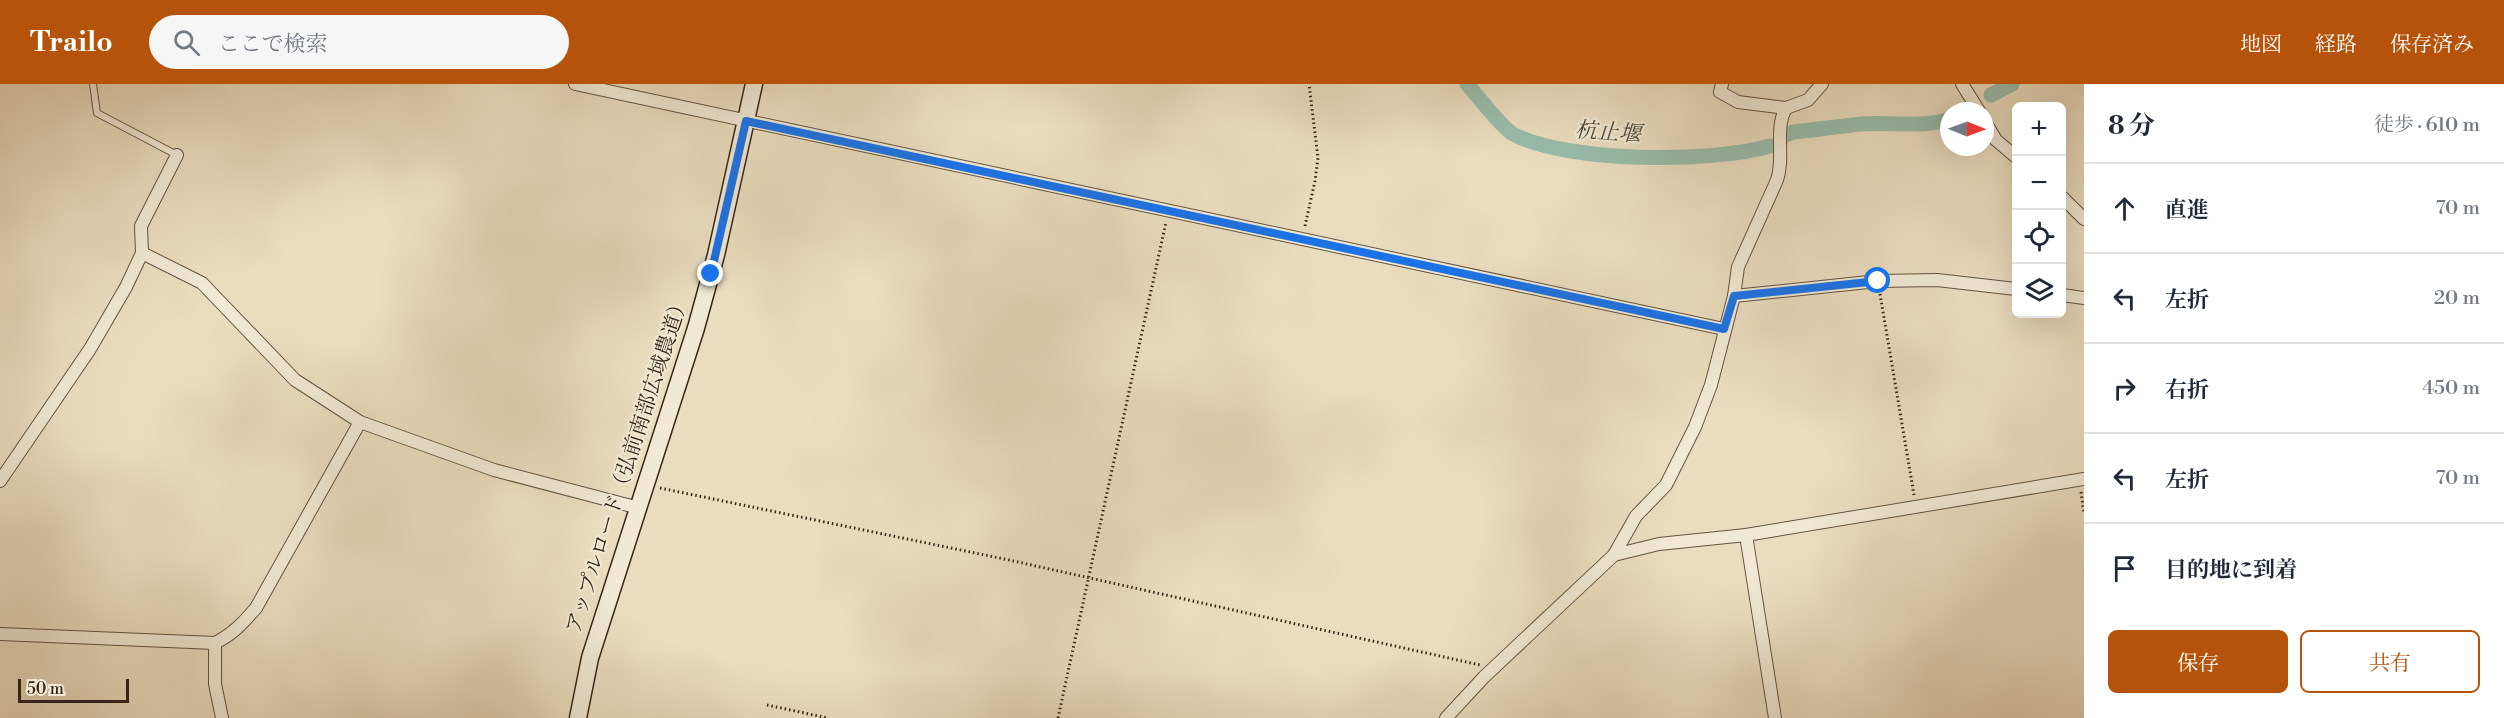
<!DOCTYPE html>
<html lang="ja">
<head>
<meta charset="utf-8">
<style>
	:root { --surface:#fff; --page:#f6f6f7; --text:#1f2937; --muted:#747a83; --line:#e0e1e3; --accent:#b45309 }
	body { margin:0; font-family:"Libre Bodoni","Noto Serif JP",serif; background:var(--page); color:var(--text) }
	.controls { position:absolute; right:18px; top:18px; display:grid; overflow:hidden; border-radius:9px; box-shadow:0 6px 24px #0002 }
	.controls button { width:54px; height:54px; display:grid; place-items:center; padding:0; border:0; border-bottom:2px solid var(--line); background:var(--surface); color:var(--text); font:30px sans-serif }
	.compass { position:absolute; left:1940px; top:18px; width:54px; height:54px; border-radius:50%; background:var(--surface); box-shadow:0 6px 24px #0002; rotate:91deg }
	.scale { position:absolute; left:18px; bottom:15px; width:111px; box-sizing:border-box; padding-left:6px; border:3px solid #382518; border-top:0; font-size:16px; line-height:21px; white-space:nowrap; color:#382518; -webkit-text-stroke:4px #f1e9d5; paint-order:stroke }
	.stop { position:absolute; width:18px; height:18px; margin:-14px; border:4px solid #1a73e8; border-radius:50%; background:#fff }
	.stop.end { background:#1a73e8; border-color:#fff; box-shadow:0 2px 6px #0008 }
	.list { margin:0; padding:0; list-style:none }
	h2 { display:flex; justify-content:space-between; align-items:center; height:78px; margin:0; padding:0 24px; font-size:26px }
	h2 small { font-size:20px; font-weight:400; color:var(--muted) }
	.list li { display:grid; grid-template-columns:39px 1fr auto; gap:18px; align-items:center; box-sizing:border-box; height:90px; padding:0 24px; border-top:2px solid var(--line) }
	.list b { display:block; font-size:22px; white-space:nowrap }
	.list em { font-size:20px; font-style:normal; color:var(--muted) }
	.actions { display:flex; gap:12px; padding:18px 24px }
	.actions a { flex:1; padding:14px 0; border:2px solid var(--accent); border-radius:9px; text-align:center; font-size:21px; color:var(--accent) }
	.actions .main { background:var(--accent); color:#fff }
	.icon { flex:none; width:33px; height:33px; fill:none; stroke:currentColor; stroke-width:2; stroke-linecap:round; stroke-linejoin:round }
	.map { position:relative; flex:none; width:2084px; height:634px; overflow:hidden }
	header { display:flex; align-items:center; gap:36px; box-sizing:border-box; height:84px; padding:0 30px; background:var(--accent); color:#fff }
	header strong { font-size:28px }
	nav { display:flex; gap:33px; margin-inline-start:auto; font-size:21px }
	.search { width:420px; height:54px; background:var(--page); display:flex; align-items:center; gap:15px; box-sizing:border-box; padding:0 21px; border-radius:33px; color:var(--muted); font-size:22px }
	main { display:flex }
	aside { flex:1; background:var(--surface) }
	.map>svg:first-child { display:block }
</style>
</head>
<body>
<header>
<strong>Trailo</strong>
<div class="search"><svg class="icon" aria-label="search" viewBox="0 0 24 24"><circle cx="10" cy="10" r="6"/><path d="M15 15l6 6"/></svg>ここで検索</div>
<nav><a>地図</a><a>経路</a><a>保存済み</a></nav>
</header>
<main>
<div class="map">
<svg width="2084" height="634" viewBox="0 0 2084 634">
	<rect width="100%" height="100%" fill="#eaddbf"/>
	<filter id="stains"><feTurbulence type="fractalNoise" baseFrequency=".00333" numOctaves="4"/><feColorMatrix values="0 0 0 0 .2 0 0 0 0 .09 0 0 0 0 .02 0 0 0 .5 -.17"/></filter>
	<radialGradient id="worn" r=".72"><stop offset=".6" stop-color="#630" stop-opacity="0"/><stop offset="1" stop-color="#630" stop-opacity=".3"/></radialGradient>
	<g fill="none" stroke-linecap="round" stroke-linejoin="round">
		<g stroke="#99bdac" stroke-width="15">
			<path d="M1467 0C1477 11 1502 44 1513 50 1568 79 1712 79 1770 62"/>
			<polyline points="1991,11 2012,0"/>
			<path d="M1784 52 1793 48C1816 46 1839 42 1862 40 1886 38 1929 44 1949 35"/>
		</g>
		<defs>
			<polyline id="lane" points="93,0 97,29 177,71"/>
			<g id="street">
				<polyline points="575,0 1724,245"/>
				<polyline points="1722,0 1720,8 1738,18 1786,24 1808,16 1822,0"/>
				<polyline points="1962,0 1979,27"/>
				<polyline points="1985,38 1996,56 2016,73"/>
				<polyline points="2062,113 2084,135"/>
				<polyline points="142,169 202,199 295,296 360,338 494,386 639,424"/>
				<polyline points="2062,211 2084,214"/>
				<polyline points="1734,212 1878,197 1937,196 2016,205"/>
				<polyline points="0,397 90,265 126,203 142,169 141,142 177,71"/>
				<polyline points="1746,451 1775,634"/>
				<polyline points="1614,471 1659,460 1746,451 2084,395"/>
				<path d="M0 550 215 559C233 550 243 539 256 524L360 338"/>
				<polyline points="215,559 215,600 222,634"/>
				<path d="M1446 634 1484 593 1614 471 1636 432 1666 401 1695 343 1711 301 1734 212 1738 183 1777 96C1785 73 1774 45 1786 24"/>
			</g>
			<polyline id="secondary" points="578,634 590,574 696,244 716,171 754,0"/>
		</defs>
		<use href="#lane" stroke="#645342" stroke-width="8"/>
		<use href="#street" stroke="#645342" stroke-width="14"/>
		<use href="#secondary" stroke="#382518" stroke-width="19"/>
		<g stroke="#382518" stroke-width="3" stroke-dasharray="1.5 3" stroke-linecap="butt">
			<polyline points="1305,142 1315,97 1318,74 1309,0"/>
			<polyline points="1880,210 1914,411"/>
			<polyline points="660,404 1009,476 1480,581"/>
			<polyline points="2081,408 2084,429"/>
			<polyline points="767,621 828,634"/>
			<polyline points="1058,634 1166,138"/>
		</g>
		<use href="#lane" stroke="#f1e9d5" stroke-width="6"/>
		<use href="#street" stroke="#f1e9d5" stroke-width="12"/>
		<use href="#secondary" stroke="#f1e9d5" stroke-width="16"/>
	</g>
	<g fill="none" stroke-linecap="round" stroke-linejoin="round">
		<polyline stroke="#1a73e8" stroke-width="8" points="711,190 746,37 1724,245 1734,212 1878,197"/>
	</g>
	<g text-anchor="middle" stroke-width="4.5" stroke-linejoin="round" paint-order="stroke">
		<g font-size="21" fill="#382518" stroke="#f1e9d5">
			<text transform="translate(627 380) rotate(-72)" y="7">アップルロード（弘前南部広域農道）</text>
		</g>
		<g font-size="22" font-style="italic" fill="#504b3d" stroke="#f1e9d5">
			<text transform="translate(1608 47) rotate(4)" y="8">杭止堰</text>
		</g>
	</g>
	<rect width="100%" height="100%" filter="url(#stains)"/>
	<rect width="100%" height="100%" fill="url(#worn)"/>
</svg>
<div class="controls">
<button>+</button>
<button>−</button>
<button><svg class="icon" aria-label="locate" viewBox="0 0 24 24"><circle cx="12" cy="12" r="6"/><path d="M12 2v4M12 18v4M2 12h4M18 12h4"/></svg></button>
<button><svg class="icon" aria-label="layers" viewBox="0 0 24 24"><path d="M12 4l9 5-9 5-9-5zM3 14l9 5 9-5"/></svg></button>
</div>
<svg class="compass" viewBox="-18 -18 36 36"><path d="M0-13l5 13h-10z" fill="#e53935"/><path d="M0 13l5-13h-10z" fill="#747a83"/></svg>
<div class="scale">50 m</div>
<div class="stop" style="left:1878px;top:197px"></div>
<div class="stop end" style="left:711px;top:190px"></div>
</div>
<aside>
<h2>8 分<small>徒歩 · 610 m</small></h2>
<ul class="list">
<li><svg class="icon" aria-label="ahead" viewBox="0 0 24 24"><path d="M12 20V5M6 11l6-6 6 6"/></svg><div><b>直進</b></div><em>70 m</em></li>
<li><svg class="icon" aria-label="left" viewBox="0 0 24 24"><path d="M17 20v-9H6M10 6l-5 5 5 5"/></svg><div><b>左折</b></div><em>20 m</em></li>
<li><svg class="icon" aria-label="right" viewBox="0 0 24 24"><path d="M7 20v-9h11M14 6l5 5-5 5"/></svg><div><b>右折</b></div><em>450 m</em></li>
<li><svg class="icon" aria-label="left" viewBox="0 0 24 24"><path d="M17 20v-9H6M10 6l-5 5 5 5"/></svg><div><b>左折</b></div><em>70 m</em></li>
<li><svg class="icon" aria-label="arrive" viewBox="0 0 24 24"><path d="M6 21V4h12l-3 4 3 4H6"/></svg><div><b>目的地に到着</b></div></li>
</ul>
<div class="actions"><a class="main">保存</a><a>共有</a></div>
</aside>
</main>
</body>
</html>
